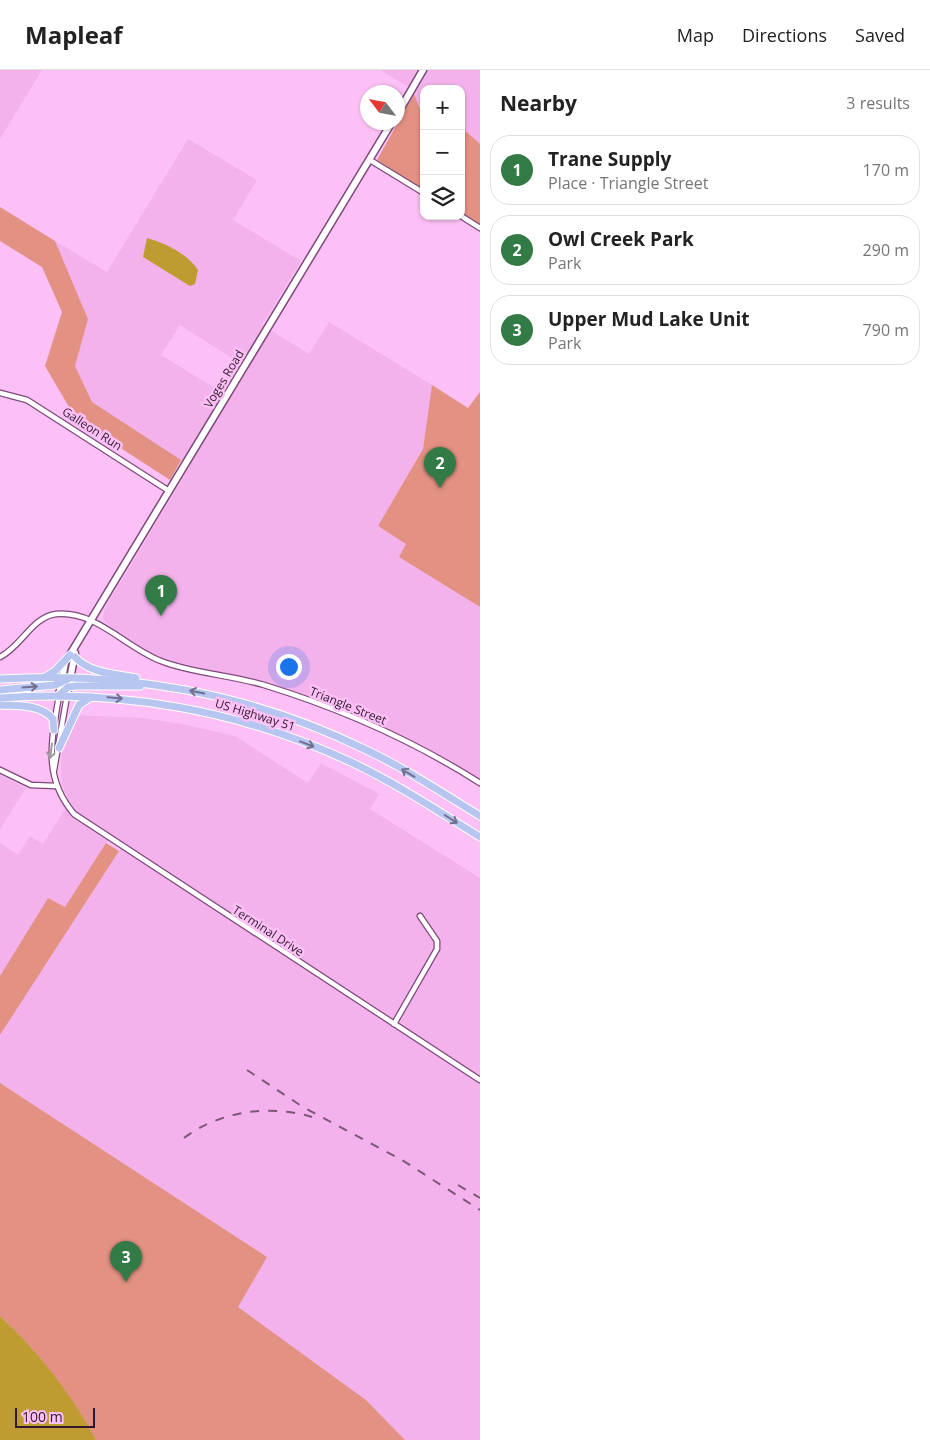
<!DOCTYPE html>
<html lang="en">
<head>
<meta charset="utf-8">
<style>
	:root { --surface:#fff; --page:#f2f2f2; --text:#222; --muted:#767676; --line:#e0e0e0; --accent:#327a46 }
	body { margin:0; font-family:"Open Sans",sans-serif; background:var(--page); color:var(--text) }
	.controls { position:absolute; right:15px; top:15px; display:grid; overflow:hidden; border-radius:10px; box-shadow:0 1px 4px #0004 }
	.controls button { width:45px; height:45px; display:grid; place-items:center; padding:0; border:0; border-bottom:1px solid var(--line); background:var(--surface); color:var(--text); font:25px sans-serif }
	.compass { position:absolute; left:360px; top:15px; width:45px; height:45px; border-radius:50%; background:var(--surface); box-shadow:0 1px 4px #0004; rotate:302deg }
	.scale { position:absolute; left:15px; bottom:12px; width:80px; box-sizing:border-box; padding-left:5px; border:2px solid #30192e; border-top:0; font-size:14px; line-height:18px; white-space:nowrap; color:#30192e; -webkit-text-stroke:4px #fcc0f6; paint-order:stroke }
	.you { position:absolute; left:288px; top:596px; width:18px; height:18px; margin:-12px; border:4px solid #fff; border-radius:50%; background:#1a73e8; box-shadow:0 0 0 8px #1a73e833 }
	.badge { display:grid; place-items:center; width:32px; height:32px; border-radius:50%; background:var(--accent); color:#fff; font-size:16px; font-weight:700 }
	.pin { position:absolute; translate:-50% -41px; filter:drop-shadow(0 1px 2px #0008) }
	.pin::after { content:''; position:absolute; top:26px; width:18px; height:15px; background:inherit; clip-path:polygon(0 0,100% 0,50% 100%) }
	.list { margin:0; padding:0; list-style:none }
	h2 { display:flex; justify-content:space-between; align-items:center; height:65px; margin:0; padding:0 20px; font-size:21px }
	h2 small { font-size:16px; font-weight:400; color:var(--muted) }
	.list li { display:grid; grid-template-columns:32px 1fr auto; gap:15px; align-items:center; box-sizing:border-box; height:70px; margin:0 10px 10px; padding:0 10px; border:1px solid var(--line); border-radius:20px }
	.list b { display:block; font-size:19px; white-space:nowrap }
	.list p { margin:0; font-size:16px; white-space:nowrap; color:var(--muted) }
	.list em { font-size:16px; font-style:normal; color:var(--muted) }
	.icon { flex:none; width:28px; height:28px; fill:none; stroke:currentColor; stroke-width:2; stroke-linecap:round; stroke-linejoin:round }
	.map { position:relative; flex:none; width:480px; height:1370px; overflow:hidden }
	header { display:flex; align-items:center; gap:30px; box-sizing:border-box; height:70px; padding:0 25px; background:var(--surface); border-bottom:1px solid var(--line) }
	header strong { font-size:24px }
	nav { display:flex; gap:28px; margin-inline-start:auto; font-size:18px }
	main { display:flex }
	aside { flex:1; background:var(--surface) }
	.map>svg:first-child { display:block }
</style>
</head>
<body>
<header>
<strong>Mapleaf</strong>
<nav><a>Map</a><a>Directions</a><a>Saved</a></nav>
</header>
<main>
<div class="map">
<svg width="480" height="1370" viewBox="0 0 480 1370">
	<rect width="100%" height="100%" fill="#fcc0f6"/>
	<g fill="#f3b2ec" fill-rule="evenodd">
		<polygon points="0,0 42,0 0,69"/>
		<polygon points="380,0 480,0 480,74 461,57 461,19 424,19 424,49 414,24 415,21"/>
		<path d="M188 69 257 110 233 150 301 191 262 255 309 284 329 252 432 315 423 379 378 456 407 474 399 487 480 537V710L404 667 279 618 158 587 116 562 103 549 104 541 112 526 190 396 92 332 75 296 88 249 55 171 107 202ZM180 255 249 299 231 328 161 285Z"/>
		<polygon points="75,645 143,648 182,654 235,666 308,713 321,693 379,724 370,739 480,808 480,1370 405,1370 366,1330 237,1237 266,1186 0,1013 0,965 123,775 110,767 65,837 48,828 0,906 0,773 18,785 30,766 43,774 69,733 62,714 61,694 63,676"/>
		<polygon points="0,705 26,718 0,759"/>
	</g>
	<g fill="#e39183">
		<polygon points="414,24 424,49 424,120 377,90"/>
		<polygon points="461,57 480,74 480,154 461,143"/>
		<polygon points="0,137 55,171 88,249 75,296 92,332 181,390 170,410 76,349 45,296 62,242 42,197 0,171"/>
		<polygon points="432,315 468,338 480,322 480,537 399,487 406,474 378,456 423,379"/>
		<polygon points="106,773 119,781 0,965 0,906 48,828 65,837"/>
		<path d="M0 1013 267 1187 238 1237 366 1330 405 1370H96C71 1325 38 1281 0 1246Z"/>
	</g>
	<g fill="#bf9c31">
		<path d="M147 168C165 173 188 184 198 200L195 214 190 216 143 187Z"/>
		<path d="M0 1246C38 1281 72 1325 96 1370H0Z"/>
	</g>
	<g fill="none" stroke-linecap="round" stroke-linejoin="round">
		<defs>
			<g id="street">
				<polyline points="370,90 424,123"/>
				<polyline points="461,146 480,158"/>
				<polyline points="0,323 27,330 169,421"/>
				<path d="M0 587C21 577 32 547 56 544 96 540 126 578 161 591 191 603 231 605 264 615 339 638 414 671 480 713"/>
				<path d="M59 625C52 670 42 706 74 744L480 1010"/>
				<polyline points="0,700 31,715 56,716"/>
				<polyline points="54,700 67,626"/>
				<polyline points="394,954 437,879 437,871 420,846"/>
			</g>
			<g id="secondary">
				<polyline points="398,43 423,0"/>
				<polyline points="59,625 65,593 392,52"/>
				<polyline points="67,625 75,583"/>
			</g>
			<g id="primary">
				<path d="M75 587C89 603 115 604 136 608"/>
				<polyline points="45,607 55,601 70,585"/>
				<path d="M0 609C124 601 249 623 362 678 403 697 441 722 480 746"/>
				<polyline points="0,620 55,615 68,609"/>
				<polyline points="59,625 68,617 77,616 140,616"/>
				<path d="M0 628C121 619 243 641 353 693 397 714 438 741 480 767"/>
				<path d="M0 635C18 636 41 634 53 649L54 660"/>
				<polyline points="59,678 79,635 91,627"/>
			</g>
		</defs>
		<use href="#street" stroke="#7d4979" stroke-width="7"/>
		<use href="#secondary" stroke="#7d4979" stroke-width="9"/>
		<use href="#primary" stroke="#fff" stroke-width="9"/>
		<use href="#street" stroke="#fff" stroke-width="4.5"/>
		<use href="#secondary" stroke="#fff" stroke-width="6"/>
		<use href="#primary" stroke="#b7c5f1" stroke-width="7"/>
		<g stroke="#7c5778" stroke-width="2" stroke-dasharray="9 9" stroke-linecap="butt">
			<polyline points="247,1000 303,1037 402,1090 480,1140"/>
			<path d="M184 1068C220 1041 269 1034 312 1047"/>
			<polyline points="458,1115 480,1128"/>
		</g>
	</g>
	<defs><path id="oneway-shaft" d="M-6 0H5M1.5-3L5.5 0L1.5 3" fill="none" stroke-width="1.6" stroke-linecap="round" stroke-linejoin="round" transform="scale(1.25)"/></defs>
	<g stroke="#746f90">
		<use href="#oneway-shaft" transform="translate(30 617) rotate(-4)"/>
		<use href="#oneway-shaft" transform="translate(197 622) rotate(-168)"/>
		<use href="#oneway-shaft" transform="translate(115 628) rotate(5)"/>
		<use href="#oneway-shaft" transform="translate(307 674) rotate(21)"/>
		<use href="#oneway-shaft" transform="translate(408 703) rotate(-149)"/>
		<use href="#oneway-shaft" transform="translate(451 749) rotate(32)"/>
	</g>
	<use stroke="#a298a1" href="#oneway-shaft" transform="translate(51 681) rotate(97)"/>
	<g text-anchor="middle" stroke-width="5" stroke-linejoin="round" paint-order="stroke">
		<g font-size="12" fill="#30192e" stroke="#fcc0f6">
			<text transform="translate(224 309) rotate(-59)" y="4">Voges Road</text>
			<text transform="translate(92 359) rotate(33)" y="4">Galleon Run</text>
			<text transform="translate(348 636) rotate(22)" y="4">Triangle Street</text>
			<text transform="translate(255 645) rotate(17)" y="4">US Highway 51</text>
			<text transform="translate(268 861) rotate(33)" y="4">Terminal Drive</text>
		</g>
	</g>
</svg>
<div class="controls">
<button>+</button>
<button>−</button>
<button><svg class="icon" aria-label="layers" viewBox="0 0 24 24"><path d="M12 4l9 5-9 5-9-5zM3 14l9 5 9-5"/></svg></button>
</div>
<svg class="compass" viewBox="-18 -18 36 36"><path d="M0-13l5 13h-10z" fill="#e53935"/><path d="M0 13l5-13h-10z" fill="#767676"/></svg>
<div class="scale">100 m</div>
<div class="you"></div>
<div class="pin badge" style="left:161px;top:546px">1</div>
<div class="pin badge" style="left:440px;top:418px">2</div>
<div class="pin badge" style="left:126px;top:1212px">3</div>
</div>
<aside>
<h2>Nearby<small>3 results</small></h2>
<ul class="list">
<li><span class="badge">1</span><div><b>Trane Supply</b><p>Place · Triangle Street</p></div><em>170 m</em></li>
<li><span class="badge">2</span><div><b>Owl Creek Park</b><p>Park</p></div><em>290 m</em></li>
<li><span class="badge">3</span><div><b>Upper Mud Lake Unit</b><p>Park</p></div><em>790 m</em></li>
</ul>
</aside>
</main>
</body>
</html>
